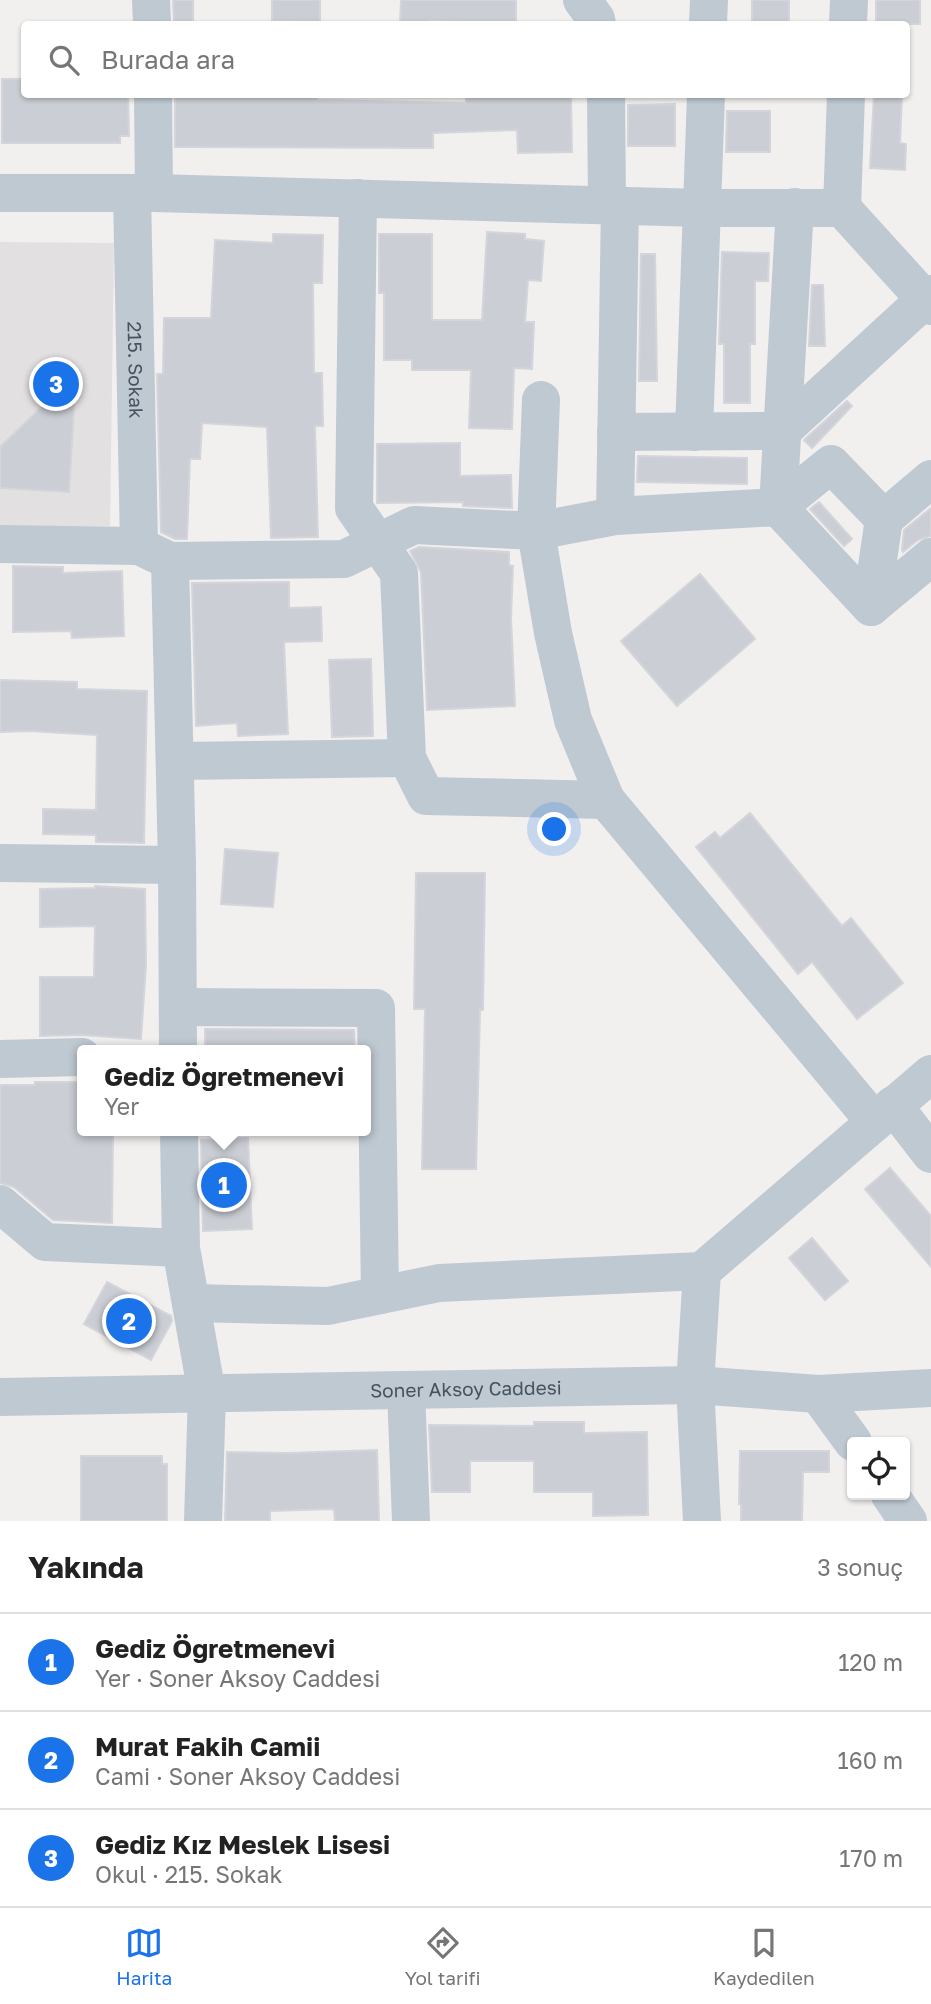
<!DOCTYPE html>
<html lang="tr">
<head>
<meta charset="utf-8">
<style>
	:root { --surface:#fff; --page:#f2f2f2; --text:#222; --muted:#767676; --line:#e0e0e0; --accent:#1a73e8 }
	body { margin:0; font-family:"Golos Text",sans-serif; background:var(--page); color:var(--text) }
	.controls { position:absolute; right:21px; bottom:21px; display:grid; overflow:hidden; border-radius:7px; box-shadow:0 2px 5px #0004 }
	.controls button { width:63px; height:63px; display:grid; place-items:center; padding:0; border:0; border-bottom:2px solid var(--line); background:var(--surface); color:var(--text); font:35px sans-serif }
	.you { position:absolute; left:555px; top:830px; width:24px; height:24px; margin:-18px; border:5px solid #fff; border-radius:50%; background:#1a73e8; box-shadow:0 0 0 10px #1a73e833 }
	.badge { display:grid; place-items:center; width:46px; height:46px; border-radius:50%; background:var(--accent); color:#fff; font-size:23px; font-weight:700 }
	.pin { position:absolute; translate:-50% -50%; border:4px solid #fff; box-shadow:0 2px 7px #0006 }
	.popup { position:absolute; left:77px; top:1045px; width:294px; height:91px; box-sizing:border-box; display:grid; place-content:center; border-radius:7px; background:var(--surface); filter:drop-shadow(0 2px 5px #0005); font-size:23px; white-space:nowrap; color:var(--muted) }
	.popup b { font-size:26px; color:var(--text) }
	.popup::after { content:''; position:absolute; left:50%; top:100%; margin-left:-14px; border:14px solid transparent; border-top-color:var(--surface) }
	.list { margin:0; padding:0; list-style:none }
	h2 { display:flex; justify-content:space-between; align-items:center; height:91px; margin:0; padding:0 28px; font-size:30px }
	h2 small { font-size:23px; font-weight:400; color:var(--muted) }
	.list li { display:grid; grid-template-columns:46px 1fr auto; gap:21px; align-items:center; box-sizing:border-box; height:98px; padding:0 28px; border-top:2px solid var(--line) }
	.list b { display:block; font-size:26px; white-space:nowrap }
	.list p { margin:0; font-size:23px; white-space:nowrap; color:var(--muted) }
	.list em { font-size:23px; font-style:normal; color:var(--muted) }
	.icon { flex:none; width:38px; height:38px; fill:none; stroke:currentColor; stroke-width:2; stroke-linecap:round; stroke-linejoin:round }
	.map { position:relative; flex:none; width:931px; height:1521px; overflow:hidden }
	.search { position:absolute; background:var(--surface); box-shadow:0 2px 5px #0004; left:21px; right:21px; top:21px; height:77px; display:flex; align-items:center; gap:18px; box-sizing:border-box; padding:0 24px; border-radius:7px; color:var(--muted); font-size:26px }
	.sheet { height:385px; background:var(--surface) }
	nav { display:flex; justify-content:space-around; align-items:center; box-sizing:border-box; height:98px; border-top:2px solid var(--line); background:var(--surface); font-size:19px; color:var(--muted) }
	nav a { display:grid; justify-items:center; gap:4px }
	nav .on { color:var(--accent) }
	.map>svg:first-child { display:block }
</style>
</head>
<body>
<div class="map">
<svg width="931" height="1521" viewBox="0 0 931 1521">
	<rect width="100%" height="100%" fill="#f2efef"/>
	<polygon fill="#e3e0e1" points="0,242 114,243 110,526 0,527"/>
	<g fill="#cbced4" stroke="#d3d5db" stroke-width="2">
		<polygon points="173,0 193,0 193,24 174,24"/>
		<polygon points="272,0 320,0 320,22 272,21"/>
		<polygon points="401,0 516,0 516,23 429,21 428,24 400,24"/>
		<rect x="752" y="0" width="37" height="24"/>
		<rect x="876" y="0" width="44" height="24"/>
		<polygon points="2,79 24,79 24,94 128,94 129,136 120,136 120,143 2,143"/>
		<polygon points="175,94 317,94 317,100 466,103 466,94 571,94 572,152 518,153 517,130 433,133 433,148 175,147"/>
		<polygon points="874,95 902,96 900,143 906,144 905,170 870,168"/>
		<polygon points="675,104 675,146 628,146 628,105"/>
		<polygon points="727,111 770,111 770,152 726,152"/>
		<polygon points="487,232 525,234 525,239 544,241 541,281 528,280 525,322 534,322 532,369 514,368 512,429 469,428 471,370 412,370 412,360 384,360 384,293 379,293 379,234 432,234 432,320 482,320"/>
		<polygon points="273,234 323,235 322,283 313,283 314,373 322,373 323,426 315,426 318,537 271,538 267,427 202,423 200,459 190,459 187,539 175,539 161,532 157,374 163,374 164,318 211,318 215,240 273,243"/>
		<polygon points="722,252 769,253 768,281 755,281 755,344 750,344 750,403 724,403 724,344 719,344"/>
		<polygon points="641,254 655,254 657,381 639,381"/>
		<polygon points="812,285 823,285 825,346 809,346"/>
		<polygon points="76,374 69,492 0,488 0,447"/>
		<polygon points="847,401 852,406 812,448 804,440"/>
		<polygon points="460,443 460,476 511,475 512,508 463,506 463,502 377,503 377,444"/>
		<polygon points="638,456 747,458 747,484 637,482"/>
		<polygon points="819,502 852,539 844,546 810,509"/>
		<polygon points="931,508 931,536 918,540 903,552 902,550 904,530"/>
		<polygon points="419,547 509,552 509,565 513,566 511,618 515,706 427,710 421,572 410,551"/>
		<polygon points="13,566 63,567 63,573 122,571 124,636 72,638 71,631 13,632"/>
		<polygon points="700,574 755,639 677,706 621,641"/>
		<polygon points="289,582 289,608 321,607 322,641 284,642 288,734 238,736 237,723 196,726 192,583"/>
		<polygon points="371,659 373,736 332,737 329,660"/>
		<polygon points="0,680 77,682 77,689 147,691 144,843 96,842 96,835 43,834 43,809 96,810 97,735 30,731 0,732"/>
		<polygon points="750,813 842,926 851,918 903,983 857,1019 812,962 798,974 696,847 715,832 720,838"/>
		<polygon points="225,849 278,853 273,907 221,904"/>
		<polygon points="416,873 485,873 483,1010 480,1010 476,1169 422,1169 425,1009 414,1009"/>
		<polygon points="95,886 145,889 146,964 141,1039 81,1035 40,1036 40,977 94,977 95,926 40,927 40,889 95,888"/>
		<polygon points="205,1029 354,1030 355,1050 205,1050"/>
		<polygon points="35,1082 82,1082 82,1131 113,1133 112,1223 53,1220 14,1187 0,1183 0,1085 35,1085"/>
		<polygon points="248,1138 252,1229 203,1231 201,1140"/>
		<polygon points="890,1168 931,1216 931,1267 865,1189"/>
		<polygon points="812,1238 848,1281 825,1300 789,1258"/>
		<polygon points="107,1282 171,1316 172,1321 151,1360 84,1324"/>
		<polygon points="534,1422 584,1422 584,1433 647,1432 648,1515 593,1516 593,1492 534,1492 534,1461 470,1461 470,1492 432,1492 429,1425 534,1426"/>
		<polygon points="377,1450 379,1521 335,1521 334,1509 270,1511 270,1521 225,1521 227,1452 289,1453"/>
		<polygon points="740,1451 829,1451 829,1472 803,1472 802,1521 741,1521 741,1504 739,1504"/>
		<polygon points="81,1456 162,1456 162,1464 167,1464 167,1521 81,1521"/>
	</g>
	<g fill="none" stroke-linecap="round" stroke-linejoin="round">
		<g stroke="#bfc9d2" stroke-width="38">
			<polyline points="151,0 152,24"/>
			<polyline points="582,0 596,19 597,24"/>
			<polyline points="708,24 709,0"/>
			<polyline points="848,24 849,0"/>
			<polyline points="153,94 154,193"/>
			<polyline points="606,94 607,205"/>
			<polyline points="0,193 154,193 702,208 842,208 931,306"/>
			<path id="s1" d="M132 193 139 546"/>
			<polyline points="358,198 354,508 399,573 407,758 426,796 606,800"/>
			<polyline points="842,208 846,94"/>
			<polyline points="541,400 536,531 553,633 573,720 606,800 875,1122"/>
			<polyline points="616,432 782,431 931,294"/>
			<polyline points="694,432 706,94"/>
			<polyline points="778,507 795,207"/>
			<polyline points="778,507 831,464 884,519"/>
			<polyline points="615,516 620,205"/>
			<polyline points="0,544 139,546 170,561 344,559 414,525 536,531 615,516 778,507 871,607 931,557"/>
			<polyline points="170,561 177,865 178,1050"/>
			<polyline points="871,607 884,519 931,479"/>
			<polyline points="175,761 407,758"/>
			<polyline points="0,863 177,865"/>
			<polyline points="179,1007 376,1008 380,1295"/>
			<polyline points="0,1059 82,1057"/>
			<polyline points="893,1105 931,1154"/>
			<polyline points="179,1131 181,1248 207,1394 203,1521"/>
			<polyline points="0,1204 45,1242 181,1248"/>
			<polyline points="191,1303 328,1306 439,1283 702,1271"/>
			<polyline points="406,1390 411,1521"/>
			<polyline points="818,1394 853,1442"/>
			<path id="s2" d="M0 1397 695 1385 818 1394 931 1388"/>
			<polyline points="890,1495 908,1521"/>
			<polyline points="702,1521 695,1385 702,1271 931,1074"/>
		</g>
	</g>
	<g text-anchor="middle" stroke-width="5" stroke-linejoin="round" paint-order="stroke">
		<g font-size="19" fill="#46525e" stroke="#fff">
			<text dy="7" stroke="none"><textPath href="#s1" startOffset="177">215. Sokak</textPath></text>
			<text dy="7" stroke="none"><textPath href="#s2" startOffset="466">Soner Aksoy Caddesi</textPath></text>
		</g>
	</g>
</svg>
<div class="controls">
<button><svg class="icon" aria-label="locate" viewBox="0 0 24 24"><circle cx="12" cy="12" r="6"/><path d="M12 2v4M12 18v4M2 12h4M18 12h4"/></svg></button>
</div>
<div class="you"></div>
<div class="pin badge" style="left:224px;top:1185px">1</div>
<div class="popup"><b>Gediz Öğretmenevi</b>Yer</div>
<div class="pin badge" style="left:129px;top:1321px">2</div>
<div class="pin badge" style="left:56px;top:384px">3</div>
<div class="search"><svg class="icon" aria-label="search" viewBox="0 0 24 24"><circle cx="10" cy="10" r="6"/><path d="M15 15l6 6"/></svg>Burada ara</div>
</div>
<section class="sheet">
<h2>Yakında<small>3 sonuç</small></h2>
<ul class="list">
<li><span class="badge">1</span><div><b>Gediz Öğretmenevi</b><p>Yer · Soner Aksoy Caddesi</p></div><em>120 m</em></li>
<li><span class="badge">2</span><div><b>Murat Fakih Camii</b><p>Cami · Soner Aksoy Caddesi</p></div><em>160 m</em></li>
<li><span class="badge">3</span><div><b>Gediz Kız Meslek Lisesi</b><p>Okul · 215. Sokak</p></div><em>170 m</em></li>
</ul>
</section>
<nav>
<a class="on"><svg class="icon" aria-label="map" viewBox="0 0 24 24"><path d="M3 6l6-2 6 2 6-2v14l-6 2-6-2-6 2zM9 4v14M15 6v14"/></svg>Harita</a>
<a><svg class="icon" aria-label="directions" viewBox="0 0 24 24"><path d="M12 3l9 9-9 9-9-9zM9 14v-3h6M13 9l2 2-2 2"/></svg>Yol tarifi</a>
<a><svg class="icon" aria-label="saved" viewBox="0 0 24 24"><path d="M7 4h10v16l-5-4-5 4z"/></svg>Kaydedilen</a>
</nav>
</body>
</html>
